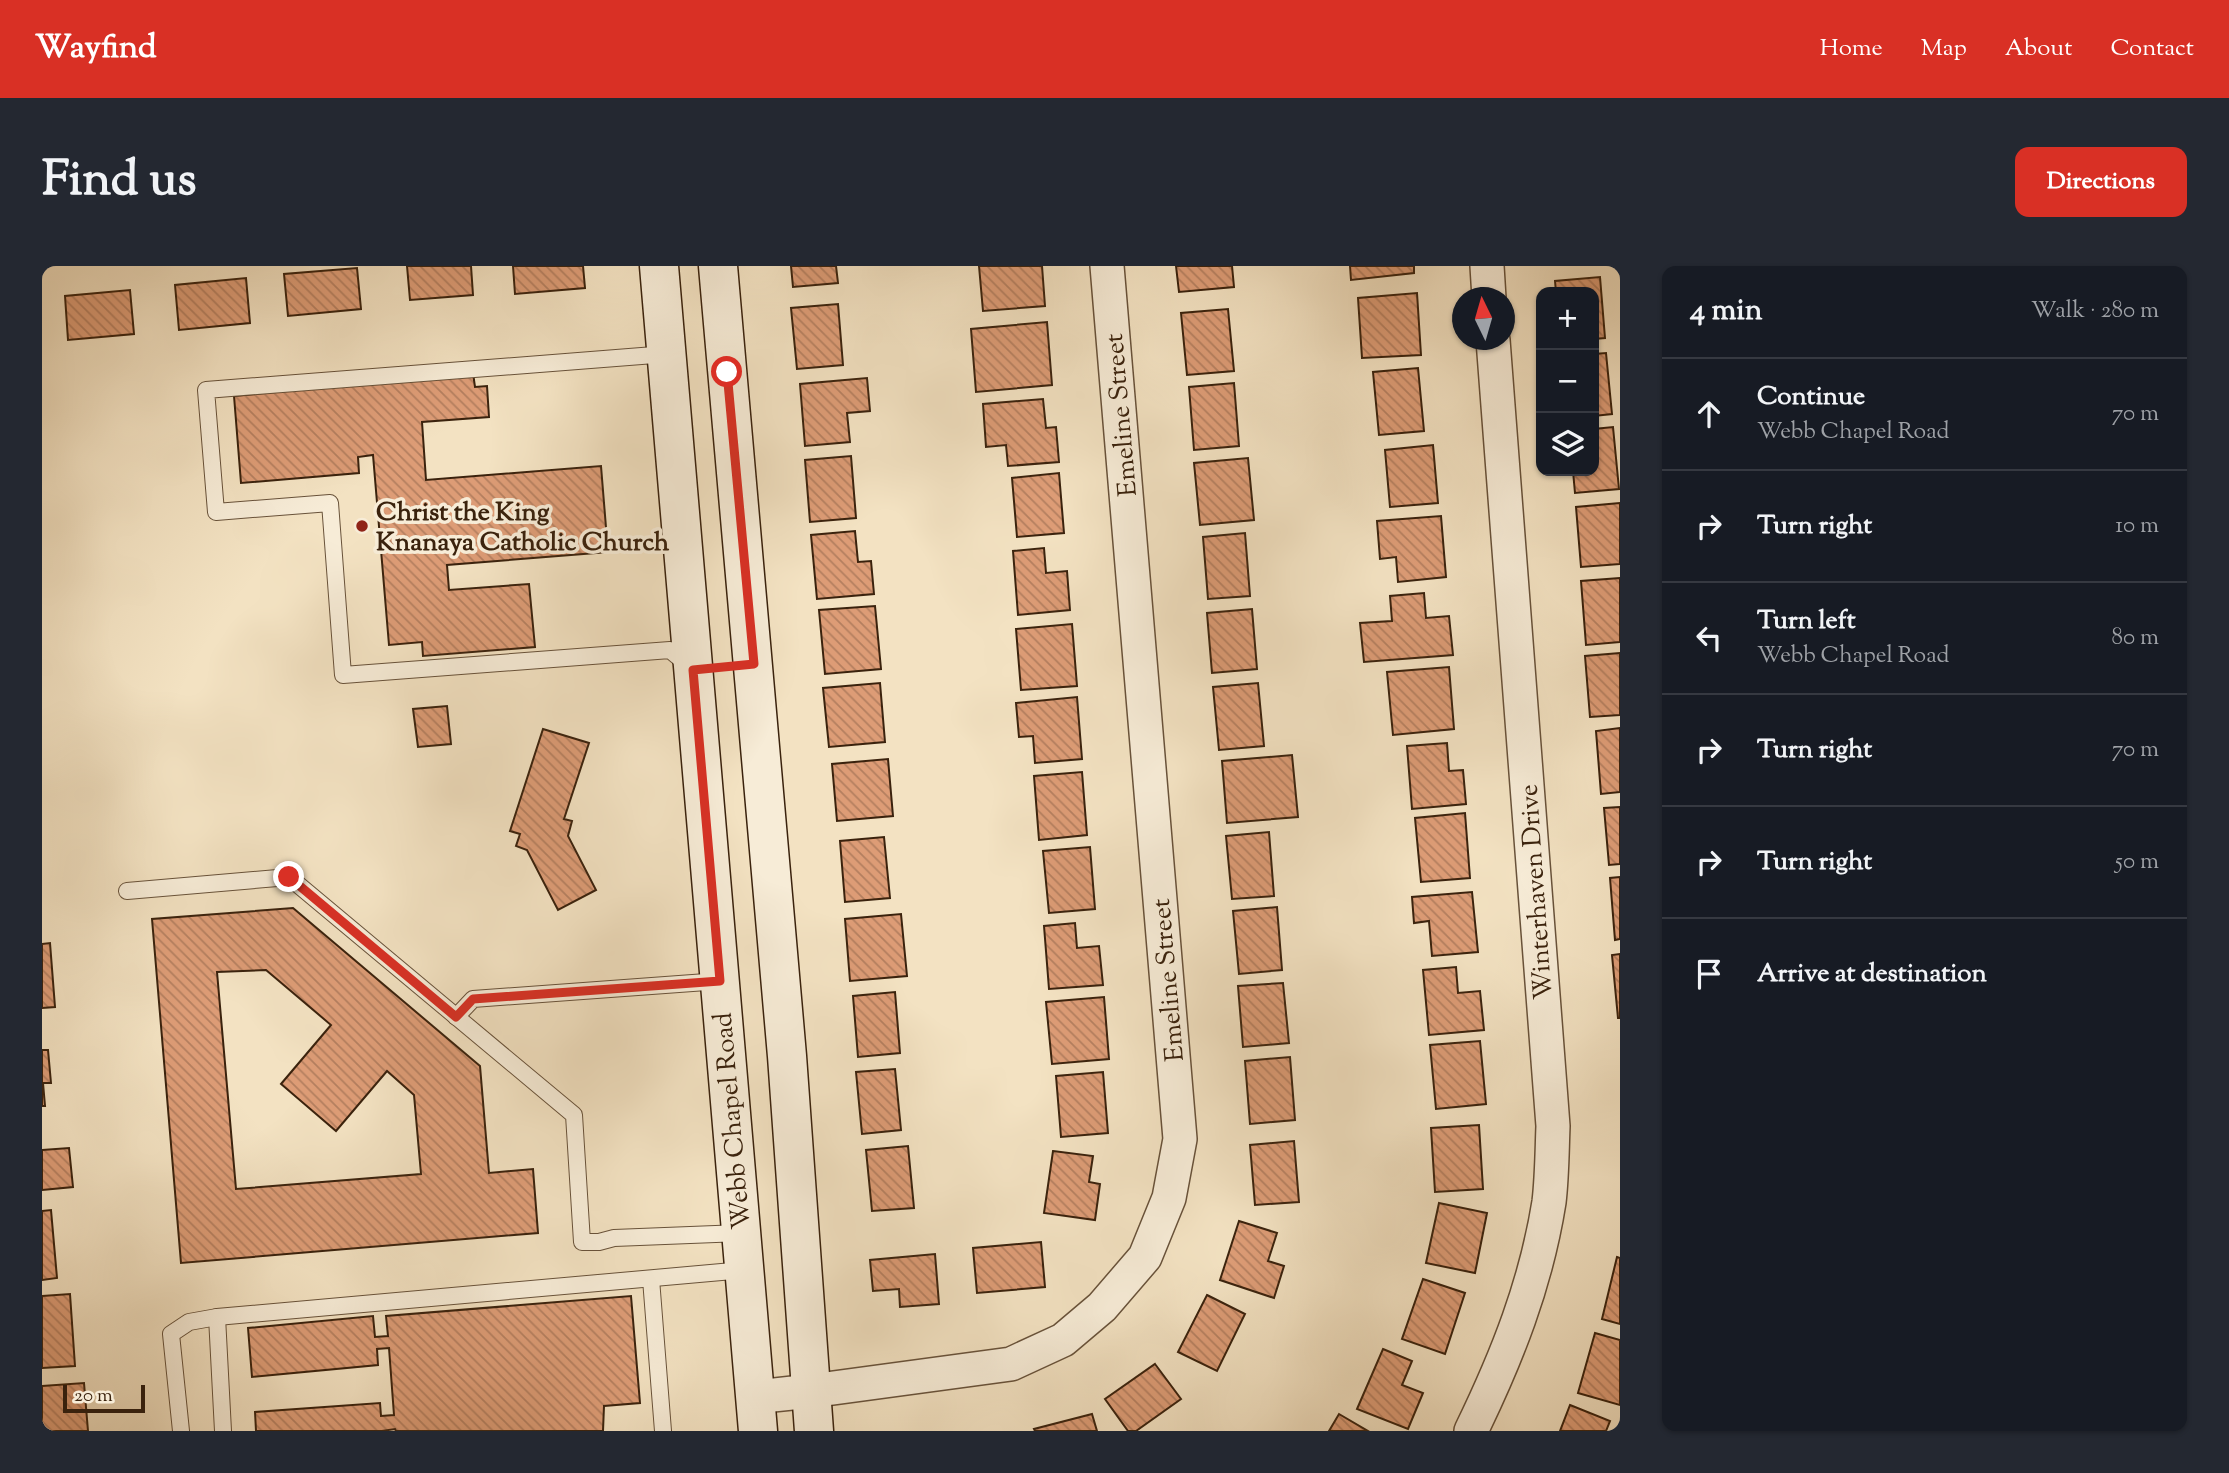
<!DOCTYPE html>
<html lang="en">
<head>
<meta charset="utf-8">
<style>
	:root { --surface:#171b24; --page:#242831; --text:#f1f3f6; --muted:#9ea1a6; --line:#363941; --accent:#d93025 }
	body { margin:0; font-family:"Sorts Mill Goudy",serif; background:var(--page); color:var(--text) }
	.controls { position:absolute; right:21px; top:21px; display:grid; overflow:hidden; border-radius:14px; box-shadow:0 2px 5px #0004 }
	.controls button { width:63px; height:63px; display:grid; place-items:center; padding:0; border:0; border-bottom:2px solid var(--line); background:var(--surface); color:var(--text); font:35px sans-serif }
	.compass { position:absolute; left:1410px; top:21px; width:63px; height:63px; border-radius:50%; background:var(--surface); box-shadow:0 2px 5px #0004; rotate:355deg }
	.scale { position:absolute; left:21px; bottom:18px; width:82px; box-sizing:border-box; padding-left:7px; border:4px solid #3a220d; border-top:0; font-size:19px; line-height:24px; white-space:nowrap; color:#3a220d; -webkit-text-stroke:5px #f7ecd7; paint-order:stroke }
	.stop { position:absolute; width:21px; height:21px; margin:-16px; border:5px solid #d93025; border-radius:50%; background:#fff }
	.stop.end { background:#d93025; border-color:#fff; box-shadow:0 2px 7px #0008 }
	.list { margin:0; padding:0; list-style:none }
	h2 { display:flex; justify-content:space-between; align-items:center; height:91px; margin:0; padding:0 28px; font-size:30px }
	h2 small { font-size:23px; font-weight:400; color:var(--muted) }
	.list li { display:grid; grid-template-columns:46px 1fr auto; gap:21px; align-items:center; box-sizing:border-box; height:112px; padding:0 28px; border-top:2px solid var(--line) }
	.list b { display:block; font-size:26px; white-space:nowrap }
	.list p { margin:0; font-size:23px; white-space:nowrap; color:var(--muted) }
	.list em { font-size:23px; font-style:normal; color:var(--muted) }
	.icon { flex:none; width:38px; height:38px; fill:none; stroke:currentColor; stroke-width:2; stroke-linecap:round; stroke-linejoin:round }
	.map { position:relative; flex:none; width:1578px; height:1165px; overflow:hidden; border-radius:14px }
	header { display:flex; align-items:center; gap:42px; box-sizing:border-box; height:98px; padding:0 35px; background:var(--accent); color:#fff }
	header strong { font-size:33px }
	nav { display:flex; gap:38px; margin-inline-start:auto; font-size:24px }
	.intro { display:flex; align-items:center; justify-content:space-between; box-sizing:border-box; height:168px; padding:0 42px }
	h1 { margin:0; font-size:49px }
	.button { padding:18px 32px; border-radius:14px; background:var(--accent); color:#fff; font-size:24px; font-weight:700 }
	main { display:flex; gap:42px; padding:0 42px }
	aside { flex:1; background:var(--surface); border-radius:14px; box-shadow:0 2px 5px #0004 }
	.map>svg:first-child { display:block }
</style>
</head>
<body>
<header>
<strong>Wayfind</strong>
<nav><a>Home</a><a>Map</a><a>About</a><a>Contact</a></nav>
</header>
<div class="intro"><h1>Find us</h1><a class="button">Directions</a></div>
<main>
<div class="map">
<svg width="1578" height="1165" viewBox="0 0 1578 1165">
	<defs>
		<pattern id="building-back-hatch" width="6" height="6" patternUnits="userSpaceOnUse" patternTransform="scale(1.75)"><rect width="6" height="6" fill="#dd9c76"/><path d="M-1 5l2 2M0 0l6 6M5-1l2 2" fill="none" stroke="#b47f5f"/></pattern>
	</defs>
	<rect width="100%" height="100%" fill="#f3e2c2"/>
	<filter id="stains"><feTurbulence type="fractalNoise" baseFrequency=".00286" numOctaves="4"/><feColorMatrix values="0 0 0 0 .2 0 0 0 0 .09 0 0 0 0 .02 0 0 0 .5 -.17"/></filter>
	<radialGradient id="worn" r=".72"><stop offset=".6" stop-color="#630" stop-opacity="0"/><stop offset="1" stop-color="#630" stop-opacity=".3"/></radialGradient>
	<g fill="url(#building-back-hatch)" stroke="#3a220d" stroke-width="2" fill-rule="evenodd">
		<polygon points="365,0 429,0 431,29 368,34"/>
		<polygon points="471,0 541,0 543,22 473,28"/>
		<polygon points="749,0 794,0 796,17 751,21"/>
		<polygon points="937,0 1000,0 1003,40 941,45"/>
		<polygon points="1134,0 1190,0 1192,21 1137,26"/>
		<polygon points="1308,0 1372,0 1372,7 1309,14"/>
		<polygon points="315,2 319,43 246,50 242,8"/>
		<polygon points="1558,11 1563,72 1552,73 1552,26 1514,26 1513,15"/>
		<polygon points="204,12 208,57 137,64 133,19"/>
		<polygon points="88,24 92,68 26,74 23,30"/>
		<polygon points="1375,27 1379,89 1320,92 1316,32"/>
		<polygon points="796,38 801,99 755,103 749,42"/>
		<polygon points="1186,43 1192,105 1145,109 1139,47"/>
		<polygon points="1005,56 1010,119 934,126 929,63"/>
		<polygon points="1564,87 1570,148 1552,150 1552,88"/>
		<polygon points="1376,102 1382,165 1337,169 1331,106"/>
		<polygon points="431,107 433,121 445,120 447,151 380,156 384,214 559,200 566,286 405,299 407,324 487,318 493,381 381,390 380,376 347,379 331,189 316,191 317,207 199,217 192,130"/>
		<polygon points="825,112 828,145 805,147 808,176 763,180 758,118"/>
		<polygon points="1192,117 1197,180 1152,184 1147,121"/>
		<polygon points="1001,133 1004,162 1014,161 1017,196 966,200 964,179 944,181 941,138"/>
		<polygon points="1571,161 1577,223 1533,227 1531,205 1552,205 1552,163"/>
		<polygon points="1391,179 1396,237 1348,241 1343,184"/>
		<polygon points="809,190 814,252 768,256 763,194"/>
		<polygon points="1206,192 1212,254 1158,259 1152,197"/>
		<polygon points="1017,207 1022,267 975,271 970,212"/>
		<polygon points="1578,237 1578,298 1539,301 1534,241"/>
		<polygon points="1399,250 1404,311 1356,316 1354,291 1338,293 1335,255"/>
		<polygon points="813,265 816,296 829,295 832,328 775,333 769,269"/>
		<polygon points="1203,267 1208,330 1166,333 1161,271"/>
		<polygon points="1002,282 1004,307 1025,305 1028,344 976,349 971,285"/>
		<polygon points="1578,312 1578,376 1544,379 1539,315"/>
		<polygon points="1382,327 1384,352 1407,350 1411,389 1322,396 1318,357 1350,355 1348,330"/>
		<polygon points="833,340 839,403 783,408 777,344"/>
		<polygon points="1210,343 1215,403 1170,407 1165,347"/>
		<polygon points="1030,358 1035,420 979,424 974,363"/>
		<polygon points="1578,387 1578,449 1548,451 1543,390"/>
		<polygon points="1407,401 1412,463 1351,469 1345,406"/>
		<polygon points="838,417 843,476 787,481 781,422"/>
		<polygon points="1216,417 1222,480 1177,484 1171,421"/>
		<polygon points="1035,431 1040,493 993,497 991,470 977,471 974,437"/>
		<polygon points="405,440 409,478 376,481 371,443"/>
		<polygon points="1578,462 1578,526 1559,528 1554,465"/>
		<polygon points="501,463 547,477 522,553 530,555 526,570 554,624 516,644 485,584 474,580 478,568 468,565"/>
		<polygon points="1405,477 1407,505 1421,504 1424,538 1370,543 1365,480"/>
		<polygon points="1250,489 1256,551 1185,557 1180,495"/>
		<polygon points="846,493 851,550 795,555 790,498"/>
		<polygon points="1040,506 1045,569 997,574 992,510"/>
		<polygon points="1578,541 1578,598 1567,599 1562,542"/>
		<polygon points="1423,547 1428,612 1379,616 1373,552"/>
		<polygon points="1227,566 1232,630 1190,633 1184,570"/>
		<polygon points="842,571 848,632 803,636 798,575"/>
		<polygon points="1048,581 1053,643 1007,647 1001,585"/>
		<polygon points="1578,611 1578,673 1573,674 1568,612"/>
		<polygon points="1430,626 1436,686 1390,690 1387,655 1372,657 1370,631"/>
		<polygon points="1235,641 1240,704 1197,708 1191,645"/>
		<path d="M251 642 438 800 447 907 491 903 496 967 139 997 110 653ZM224 704 289 759 239 818 294 865 345 805 372 829 379 908 194 923 175 706Z"/>
		<polygon points="859,648 865,710 808,715 803,653"/>
		<polygon points="1033,657 1035,682 1057,680 1061,719 1007,723 1002,660"/>
		<polygon points="8,677 13,741 0,742 0,678"/>
		<polygon points="1578,688 1578,752 1576,752 1570,689"/>
		<polygon points="1414,701 1416,727 1438,725 1442,764 1387,769 1381,704"/>
		<polygon points="1241,717 1247,777 1201,781 1196,720"/>
		<polygon points="853,726 858,787 816,791 811,730"/>
		<polygon points="1062,731 1067,793 1010,798 1004,736"/>
		<polygon points="1438,775 1444,838 1394,843 1388,779"/>
		<polygon points="0,784 6,784 9,817 1,817 3,840 0,840"/>
		<polygon points="1248,791 1253,854 1208,858 1203,795"/>
		<polygon points="853,803 859,864 820,868 814,806"/>
		<polygon points="1061,806 1066,867 1019,871 1014,810"/>
		<polygon points="1437,859 1441,923 1393,926 1389,862"/>
		<polygon points="1252,875 1257,936 1213,939 1208,879"/>
		<polygon points="866,880 872,942 830,945 824,884"/>
		<polygon points="27,882 31,921 0,924 0,884"/>
		<polygon points="1011,885 1051,890 1047,916 1058,918 1053,954 1002,947"/>
		<polygon points="1397,937 1445,947 1433,1007 1384,997"/>
		<polygon points="9,944 15,1012 0,1014 0,945"/>
		<polygon points="1197,955 1235,967 1226,995 1242,1000 1232,1032 1178,1014"/>
		<polygon points="999,976 1003,1021 935,1027 931,982"/>
		<polygon points="893,988 897,1038 858,1041 857,1023 831,1025 828,994"/>
		<polygon points="1575,991 1578,992 1578,1058 1560,1053"/>
		<polygon points="1381,1013 1423,1027 1403,1088 1360,1073"/>
		<polygon points="28,1028 33,1100 0,1102 0,1030"/>
		<polygon points="1165,1029 1203,1048 1175,1105 1136,1086"/>
		<polygon points="589,1030 598,1137 562,1140 561,1165 354,1165 353,1163 340,1165 214,1165 213,1146 338,1137 339,1150 352,1149 347,1082 335,1083 336,1099 210,1111 206,1062 331,1050 333,1071 346,1070 344,1050"/>
		<polygon points="1553,1067 1578,1074 1578,1139 1536,1127"/>
		<polygon points="1341,1083 1370,1095 1360,1119 1381,1127 1366,1163 1315,1143"/>
		<polygon points="1113,1098 1139,1133 1094,1165 1086,1165 1063,1133"/>
		<polygon points="42,1117 46,1165 0,1165 0,1120"/>
		<polygon points="1528,1139 1568,1155 1564,1165 1518,1165"/>
		<polygon points="1050,1148 1055,1165 993,1165 992,1163"/>
		<polygon points="1297,1148 1326,1165 1287,1165"/>
	</g>
	<g fill="none" stroke-linecap="round" stroke-linejoin="round">
		<defs>
			<g id="lane">
				<polyline points="625,88 164,124 174,246 288,237 301,409 628,384 646,399"/>
				<polyline points="85,625 247,611 532,849 540,976 557,976 572,972 699,967"/>
				<polyline points="414,751 431,733 678,715"/>
				<polyline points="609,1013 621,1165"/>
				<polyline points="175,1051 181,1165"/>
				<polyline points="139,1165 129,1068 147,1056 175,1051 702,1004"/>
			</g>
			<g id="street">
				<polyline points="1445,0 1447,32"/>
				<polyline points="713,1131 769,1125 969,1098 1021,1074 1060,1041 1103,991 1127,932 1138,873 1065,0"/>
				<path d="M1429 1165C1465 1091 1494 1018 1507 936 1510 911 1510 885 1511 860L1451 74"/>
			</g>
			<g id="secondary">
				<polyline points="617,0 716,1165"/>
				<polyline points="676,0 745,790 772,1165"/>
			</g>
		</defs>
		<use href="#lane" stroke="#68523a" stroke-width="18"/>
		<use href="#street" stroke="#68523a" stroke-width="36"/>
		<use href="#secondary" stroke="#3a220d" stroke-width="41"/>
		<use href="#lane" stroke="#f7ecd7" stroke-width="16"/>
		<use href="#street" stroke="#f7ecd7" stroke-width="33"/>
		<use href="#secondary" stroke="#f7ecd7" stroke-width="38"/>
	</g>
	<g fill="none" stroke-linecap="round" stroke-linejoin="round">
		<polyline stroke="#d93025" stroke-width="9" points="247,611 414,751 431,733 678,715 651,404 712,398 685,106"/>
	</g>
	<circle fill="#8f2418" stroke="#f7ecd7" stroke-width="2.5" cx="320" cy="260" r="7"/>
	<g text-anchor="middle" stroke-width="7" stroke-linejoin="round" paint-order="stroke">
		<g font-size="26" fill="#3a220d" stroke="#f7ecd7">
			<text transform="translate(1078 149) rotate(-95)" y="9">Emeline Street</text>
			<text transform="translate(1493 626) rotate(-94)" y="9">Winterhaven Drive</text>
			<text transform="translate(1125 714) rotate(-95)" y="9">Emeline Street</text>
			<text transform="translate(689 855) rotate(-95)" y="9">Webb Chapel Road</text>
		</g>
		<g font-size="26" font-weight="bold" fill="#3a220d" stroke="#f7ecd7" text-anchor="start">
			<text x="334" y="254">Christ the King<tspan x="334" dy="30">Knanaya Catholic Church</tspan></text>
		</g>
	</g>
	<rect width="100%" height="100%" filter="url(#stains)"/>
	<rect width="100%" height="100%" fill="url(#worn)"/>
</svg>
<div class="controls">
<button>+</button>
<button>−</button>
<button><svg class="icon" aria-label="layers" viewBox="0 0 24 24"><path d="M12 4l9 5-9 5-9-5zM3 14l9 5 9-5"/></svg></button>
</div>
<svg class="compass" viewBox="-18 -18 36 36"><path d="M0-13l5 13h-10z" fill="#e53935"/><path d="M0 13l5-13h-10z" fill="#9ea1a6"/></svg>
<div class="scale">20 m</div>
<div class="stop" style="left:685px;top:106px"></div>
<div class="stop end" style="left:247px;top:611px"></div>
</div>
<aside>
<h2>4 min<small>Walk · 280 m</small></h2>
<ul class="list">
<li><svg class="icon" aria-label="ahead" viewBox="0 0 24 24"><path d="M12 20V5M6 11l6-6 6 6"/></svg><div><b>Continue</b><p>Webb Chapel Road</p></div><em>70 m</em></li>
<li><svg class="icon" aria-label="right" viewBox="0 0 24 24"><path d="M7 20v-9h11M14 6l5 5-5 5"/></svg><div><b>Turn right</b></div><em>10 m</em></li>
<li><svg class="icon" aria-label="left" viewBox="0 0 24 24"><path d="M17 20v-9H6M10 6l-5 5 5 5"/></svg><div><b>Turn left</b><p>Webb Chapel Road</p></div><em>80 m</em></li>
<li><svg class="icon" aria-label="right" viewBox="0 0 24 24"><path d="M7 20v-9h11M14 6l5 5-5 5"/></svg><div><b>Turn right</b></div><em>70 m</em></li>
<li><svg class="icon" aria-label="right" viewBox="0 0 24 24"><path d="M7 20v-9h11M14 6l5 5-5 5"/></svg><div><b>Turn right</b></div><em>50 m</em></li>
<li><svg class="icon" aria-label="arrive" viewBox="0 0 24 24"><path d="M6 21V4h12l-3 4 3 4H6"/></svg><div><b>Arrive at destination</b></div></li>
</ul>
</aside>
</main>
</body>
</html>
